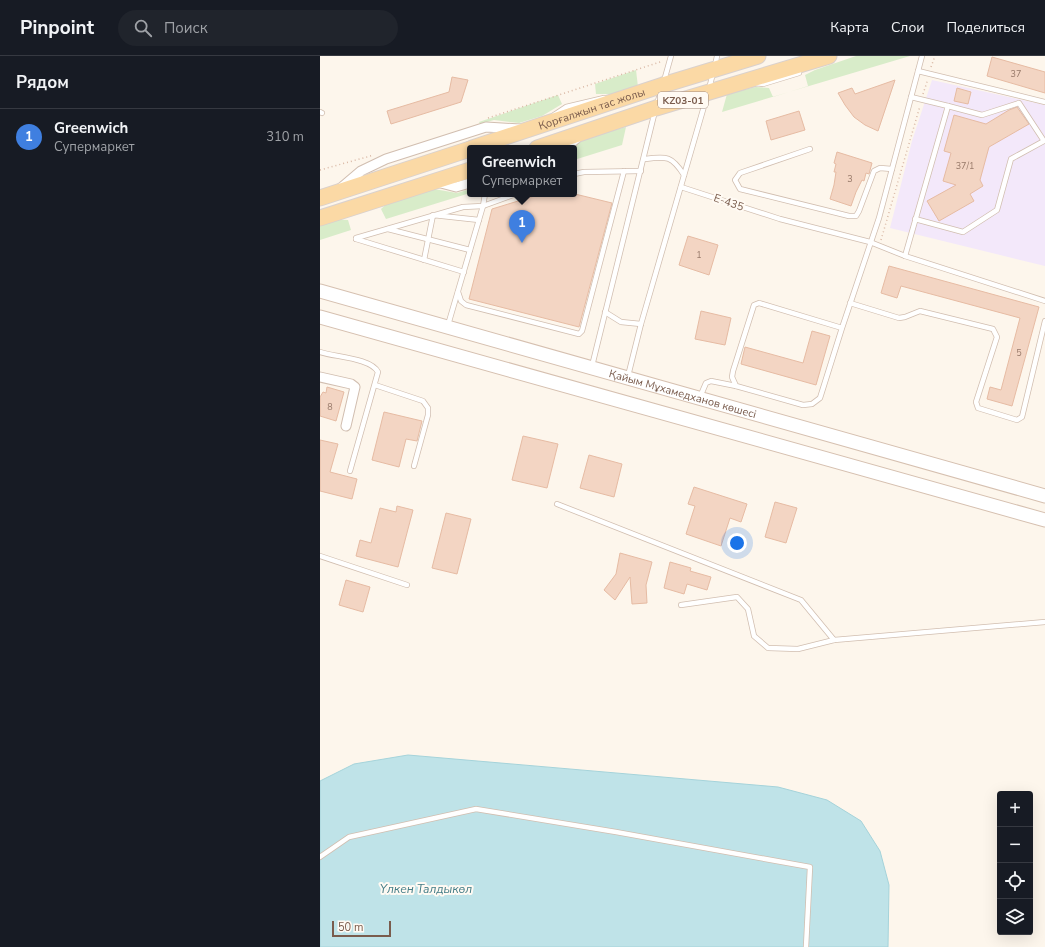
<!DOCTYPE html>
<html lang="ru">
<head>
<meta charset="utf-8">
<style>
	:root { --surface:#171b24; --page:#20242c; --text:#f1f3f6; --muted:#9ea1a6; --line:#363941; --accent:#e76f51 }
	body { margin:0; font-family:"Nunito Sans",sans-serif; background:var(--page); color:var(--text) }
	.controls { position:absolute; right:12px; bottom:12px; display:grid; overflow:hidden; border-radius:4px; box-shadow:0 4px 16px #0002 }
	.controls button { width:36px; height:36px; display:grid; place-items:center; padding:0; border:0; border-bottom:1px solid var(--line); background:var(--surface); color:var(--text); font:20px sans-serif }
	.scale { position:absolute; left:12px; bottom:10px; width:59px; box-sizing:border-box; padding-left:4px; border:2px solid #7a5c4d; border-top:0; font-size:11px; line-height:14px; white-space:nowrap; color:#7a5c4d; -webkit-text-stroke:3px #fffaf3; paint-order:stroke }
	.you { position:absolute; left:417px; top:487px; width:14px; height:14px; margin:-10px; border:3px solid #fff; border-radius:50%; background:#1a73e8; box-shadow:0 0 0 6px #1a73e833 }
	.badge { display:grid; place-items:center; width:26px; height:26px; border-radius:50%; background:var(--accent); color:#fff; font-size:13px; font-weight:700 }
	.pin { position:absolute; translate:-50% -33px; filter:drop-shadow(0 1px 2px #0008) }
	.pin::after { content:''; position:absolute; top:21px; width:14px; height:12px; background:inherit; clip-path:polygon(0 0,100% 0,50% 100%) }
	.popup { position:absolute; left:147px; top:89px; width:110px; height:52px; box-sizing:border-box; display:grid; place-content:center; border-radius:4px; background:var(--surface); filter:drop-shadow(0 1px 3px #0005); font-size:13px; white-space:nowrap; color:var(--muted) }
	.popup b { font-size:15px; color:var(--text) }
	.popup::after { content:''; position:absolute; left:50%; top:100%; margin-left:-8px; border:8px solid transparent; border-top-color:var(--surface) }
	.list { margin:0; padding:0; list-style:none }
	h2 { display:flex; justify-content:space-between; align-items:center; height:52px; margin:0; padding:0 16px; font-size:17px }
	h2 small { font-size:13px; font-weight:400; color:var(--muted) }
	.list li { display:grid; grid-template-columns:26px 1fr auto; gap:12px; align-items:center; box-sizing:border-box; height:56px; padding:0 16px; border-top:1px solid var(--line) }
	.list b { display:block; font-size:15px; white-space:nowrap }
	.list p { margin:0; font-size:13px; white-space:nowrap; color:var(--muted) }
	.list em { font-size:13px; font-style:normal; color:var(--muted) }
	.icon { flex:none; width:22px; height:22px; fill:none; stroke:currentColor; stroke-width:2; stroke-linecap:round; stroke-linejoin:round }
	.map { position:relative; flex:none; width:725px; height:891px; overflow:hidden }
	header { display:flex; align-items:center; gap:24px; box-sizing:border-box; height:56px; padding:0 20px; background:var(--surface); border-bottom:1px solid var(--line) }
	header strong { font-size:19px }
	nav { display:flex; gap:22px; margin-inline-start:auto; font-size:14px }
	.search { width:280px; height:36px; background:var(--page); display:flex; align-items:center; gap:10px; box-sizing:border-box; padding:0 14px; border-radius:22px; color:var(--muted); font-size:15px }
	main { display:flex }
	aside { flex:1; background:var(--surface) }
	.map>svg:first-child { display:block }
</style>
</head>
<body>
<header>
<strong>Pinpoint</strong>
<div class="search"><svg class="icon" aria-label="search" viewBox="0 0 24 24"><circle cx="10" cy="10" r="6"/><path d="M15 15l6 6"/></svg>Поиск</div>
<nav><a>Карта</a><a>Слои</a><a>Поделиться</a></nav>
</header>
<main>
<aside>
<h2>Рядом<small></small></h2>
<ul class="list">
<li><span class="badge" style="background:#3f7fe0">1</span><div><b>Greenwich</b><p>Супермаркет</p></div><em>310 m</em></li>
</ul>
</aside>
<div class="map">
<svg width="725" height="891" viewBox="0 0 725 891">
	<rect width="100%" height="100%" fill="#fdf6ec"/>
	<polygon fill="#f3e8fa" points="612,24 725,49 725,210 570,172 592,85"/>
	<g fill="#d8ecc9">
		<polygon points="536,0 590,0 402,56 407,38 436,31 449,32 453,41 488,30 485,19 495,14"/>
		<polygon points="316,14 318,31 297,38 276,38 275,28"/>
		<polygon points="238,39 242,48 222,60 199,67 174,64 160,68 159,66"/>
		<polygon points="306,71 302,89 254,104 254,92 264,82"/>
		<polygon points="108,132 137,137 150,133 150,137 66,163 61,153 70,145"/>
		<polygon points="8,163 28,164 31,174 0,184 0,166"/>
	</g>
	<polygon fill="#bfe3e8" stroke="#a5d3da" points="88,699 458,731 507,744 541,765 560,795 569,829 568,891 0,891 0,725 34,708"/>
	<g fill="#f3d5c3" stroke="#e6bba3">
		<polygon points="672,1 725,16 725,37 667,20"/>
		<polygon points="132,21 148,24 141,46 71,68 67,55 129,36"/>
		<polygon points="575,24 558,75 545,69 534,61 525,49 518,37 532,32 535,38"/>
		<polygon points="637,32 651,36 648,48 634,45"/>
		<polygon points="697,51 709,68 669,91 660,124 663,130 650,138 654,145 619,165 607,145 636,129 623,125 631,97 624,95 634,59 666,68 689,54"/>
		<polygon points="479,55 485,74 451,84 446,65"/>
		<polygon points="517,96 552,107 549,118 546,117 544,125 542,124 536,136 531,150 510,143 514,129 516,116 514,116 516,108 514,107"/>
		<polygon points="221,138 255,138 292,147 259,271 149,243 172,153"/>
		<polygon points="368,180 398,189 389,219 359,209"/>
		<polygon points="569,210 719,251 692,350 667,343 670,331 681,334 700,262 581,230 577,242 561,237"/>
		<polygon points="381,255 411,262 405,289 375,283"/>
		<polygon points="492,275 510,280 496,329 421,308 425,291 483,307"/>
		<polygon points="7,331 24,336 16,365 0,360 0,341 3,336 6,337"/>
		<polygon points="64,356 102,365 97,385 86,383 79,411 52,404"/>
		<polygon points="203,380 238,388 227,432 192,424"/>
		<polygon points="0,384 18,388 10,416 37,423 32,443 0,435"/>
		<polygon points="269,399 302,408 294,441 260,432"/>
		<polygon points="374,431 427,448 421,466 410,462 401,490 366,478 375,450 368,448"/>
		<polygon points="455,446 477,452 466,487 445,481"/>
		<polygon points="77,450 93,454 78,511 36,500 40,484 51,487 60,452 76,456"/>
		<polygon points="126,457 151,463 137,518 112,512"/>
		<polygon points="300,497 332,506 326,529 327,547 312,548 310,521 295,544 284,534 296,518"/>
		<polygon points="350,506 371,512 370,515 391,521 387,534 367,528 364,538 344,532"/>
		<polygon points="26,524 50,531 43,556 19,549"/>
	</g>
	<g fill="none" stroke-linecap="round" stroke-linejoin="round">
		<defs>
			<g id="service">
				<polyline points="395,10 397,0"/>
				<polyline points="598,15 725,46"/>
				<polyline points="344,25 351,0"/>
				<polyline points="436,27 443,28 479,17"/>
				<polyline points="389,33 393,17"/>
				<polyline points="337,48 342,32"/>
				<polyline points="0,56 2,57"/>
				<polyline points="234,59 246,51 284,42"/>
				<polyline points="490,93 420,117 415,124 420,133 529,160 536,160 539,155 554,115 560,112 572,113"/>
				<path d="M325 103C347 100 352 100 364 119"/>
				<polyline points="254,118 264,116 321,115"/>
				<polyline points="361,131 460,163 550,186 585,200 725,245"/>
				<polyline points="595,163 643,176 677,154 691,103 724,85 699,47 662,59 628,50"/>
				<polyline points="68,173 150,194"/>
				<polyline points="36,183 36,182 143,151 163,150 196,138"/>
				<polyline points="36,183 144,216"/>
				<polyline points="585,200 628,50 591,41"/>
				<polyline points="104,204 113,159 159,164"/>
				<polyline points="138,236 141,245 146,249 259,278 262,275 304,115"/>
				<polyline points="530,247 579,262 585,261 600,255 673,273 677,281 656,346 658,352 697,364 702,361 725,265"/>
				<polyline points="285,256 301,266 321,268"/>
				<polyline points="128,269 163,150 165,138"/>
				<polyline points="522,272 439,247 434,249 413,315 412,321 416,330 483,349 492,348 500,342 522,272 559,162 602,0"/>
				<path d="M0 296C15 301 51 302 58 316L30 415"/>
				<polyline points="272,310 335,55"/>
				<polyline points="308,320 321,268 387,40"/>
				<polyline points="55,329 103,345 108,352 108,359 94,410"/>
				<polyline points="380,341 386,327 391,325 416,330"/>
				<polyline points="237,448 481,544 514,584 725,566"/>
				<polyline points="0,500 87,529"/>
				<polyline points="361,549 417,541 428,553 434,580 448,592 478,593 514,584"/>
				<polyline points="0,801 29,781 156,753 296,776 490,811 486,891"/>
			</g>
			<g id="minor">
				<polyline points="246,92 258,81"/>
				<polyline points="117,126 136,131 150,127"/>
				<polyline points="21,132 41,115 66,103 166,71 200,73"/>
				<polyline points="0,321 31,328 35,331 26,370"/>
			</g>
			<g id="secondary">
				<path id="s1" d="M0 235 725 440"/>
				<polyline points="0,261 725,464"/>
			</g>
			<g id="primary">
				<path id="s2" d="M152 92 343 29 438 0"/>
				<polyline points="217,92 336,52 509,0"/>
				<polyline points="0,142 150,93"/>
				<polyline points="0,162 150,114"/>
			</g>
		</defs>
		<use href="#service" stroke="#d1beb0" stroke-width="6"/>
		<use href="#minor" stroke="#d1beb0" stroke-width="11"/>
		<use href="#secondary" stroke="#d6c0b0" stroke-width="15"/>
		<use href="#primary" stroke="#dad1cd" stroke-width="17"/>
		<g stroke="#d9b8a5" stroke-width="1.5" stroke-dasharray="1 3" stroke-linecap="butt">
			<polyline points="611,11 615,0"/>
			<polyline points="603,38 608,23"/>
			<polyline points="168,62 343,5"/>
			<polyline points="0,114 54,99"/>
			<polyline points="561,184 600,50"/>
		</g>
		<use href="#service" stroke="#fff" stroke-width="4.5"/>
		<use href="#minor" stroke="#fff" stroke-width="9"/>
		<use href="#secondary" stroke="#fff" stroke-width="13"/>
		<use href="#primary" stroke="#fbd9a5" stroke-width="15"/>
	</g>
	<g text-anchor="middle" stroke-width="4" stroke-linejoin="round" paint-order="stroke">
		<g font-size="9" fill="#987a6a">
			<text x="696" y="21">37</text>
			<text x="645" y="113">37/1</text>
			<text x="530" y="126">3</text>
			<text x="379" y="202">1</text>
			<text x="699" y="300">5</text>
			<text x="10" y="354">8</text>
		</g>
		<rect fill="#fffaf3" stroke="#a28b7f" stroke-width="1" x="338" y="36" width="50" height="16" rx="3"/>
		<g font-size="10" font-weight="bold" fill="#7a5c4d">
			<text x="363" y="48">KZ03-01</text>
		</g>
		<g font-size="11" fill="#7a5c4d" stroke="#fffaf3">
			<text dy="4" stroke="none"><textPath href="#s2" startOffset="126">Қорғалжын тас жолы</textPath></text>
			<text transform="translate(409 146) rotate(19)" y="4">Е-435</text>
			<text dy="4" stroke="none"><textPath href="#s1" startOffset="377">Қайым Мұхамедханов көшесі</textPath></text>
		</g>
		<g font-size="12" font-style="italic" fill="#437c86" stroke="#fffaf3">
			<text x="106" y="837">Үлкен Талдыкөл</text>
		</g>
	</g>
</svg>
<div class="controls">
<button>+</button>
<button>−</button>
<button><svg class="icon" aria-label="locate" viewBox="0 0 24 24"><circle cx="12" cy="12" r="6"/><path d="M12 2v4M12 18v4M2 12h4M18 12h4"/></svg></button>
<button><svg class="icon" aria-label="layers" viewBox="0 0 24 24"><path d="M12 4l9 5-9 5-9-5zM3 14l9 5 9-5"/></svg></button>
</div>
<div class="scale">50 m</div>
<div class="you"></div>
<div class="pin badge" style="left:202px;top:187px;background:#3f7fe0">1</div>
<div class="popup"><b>Greenwich</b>Супермаркет</div>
</div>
</main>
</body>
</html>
